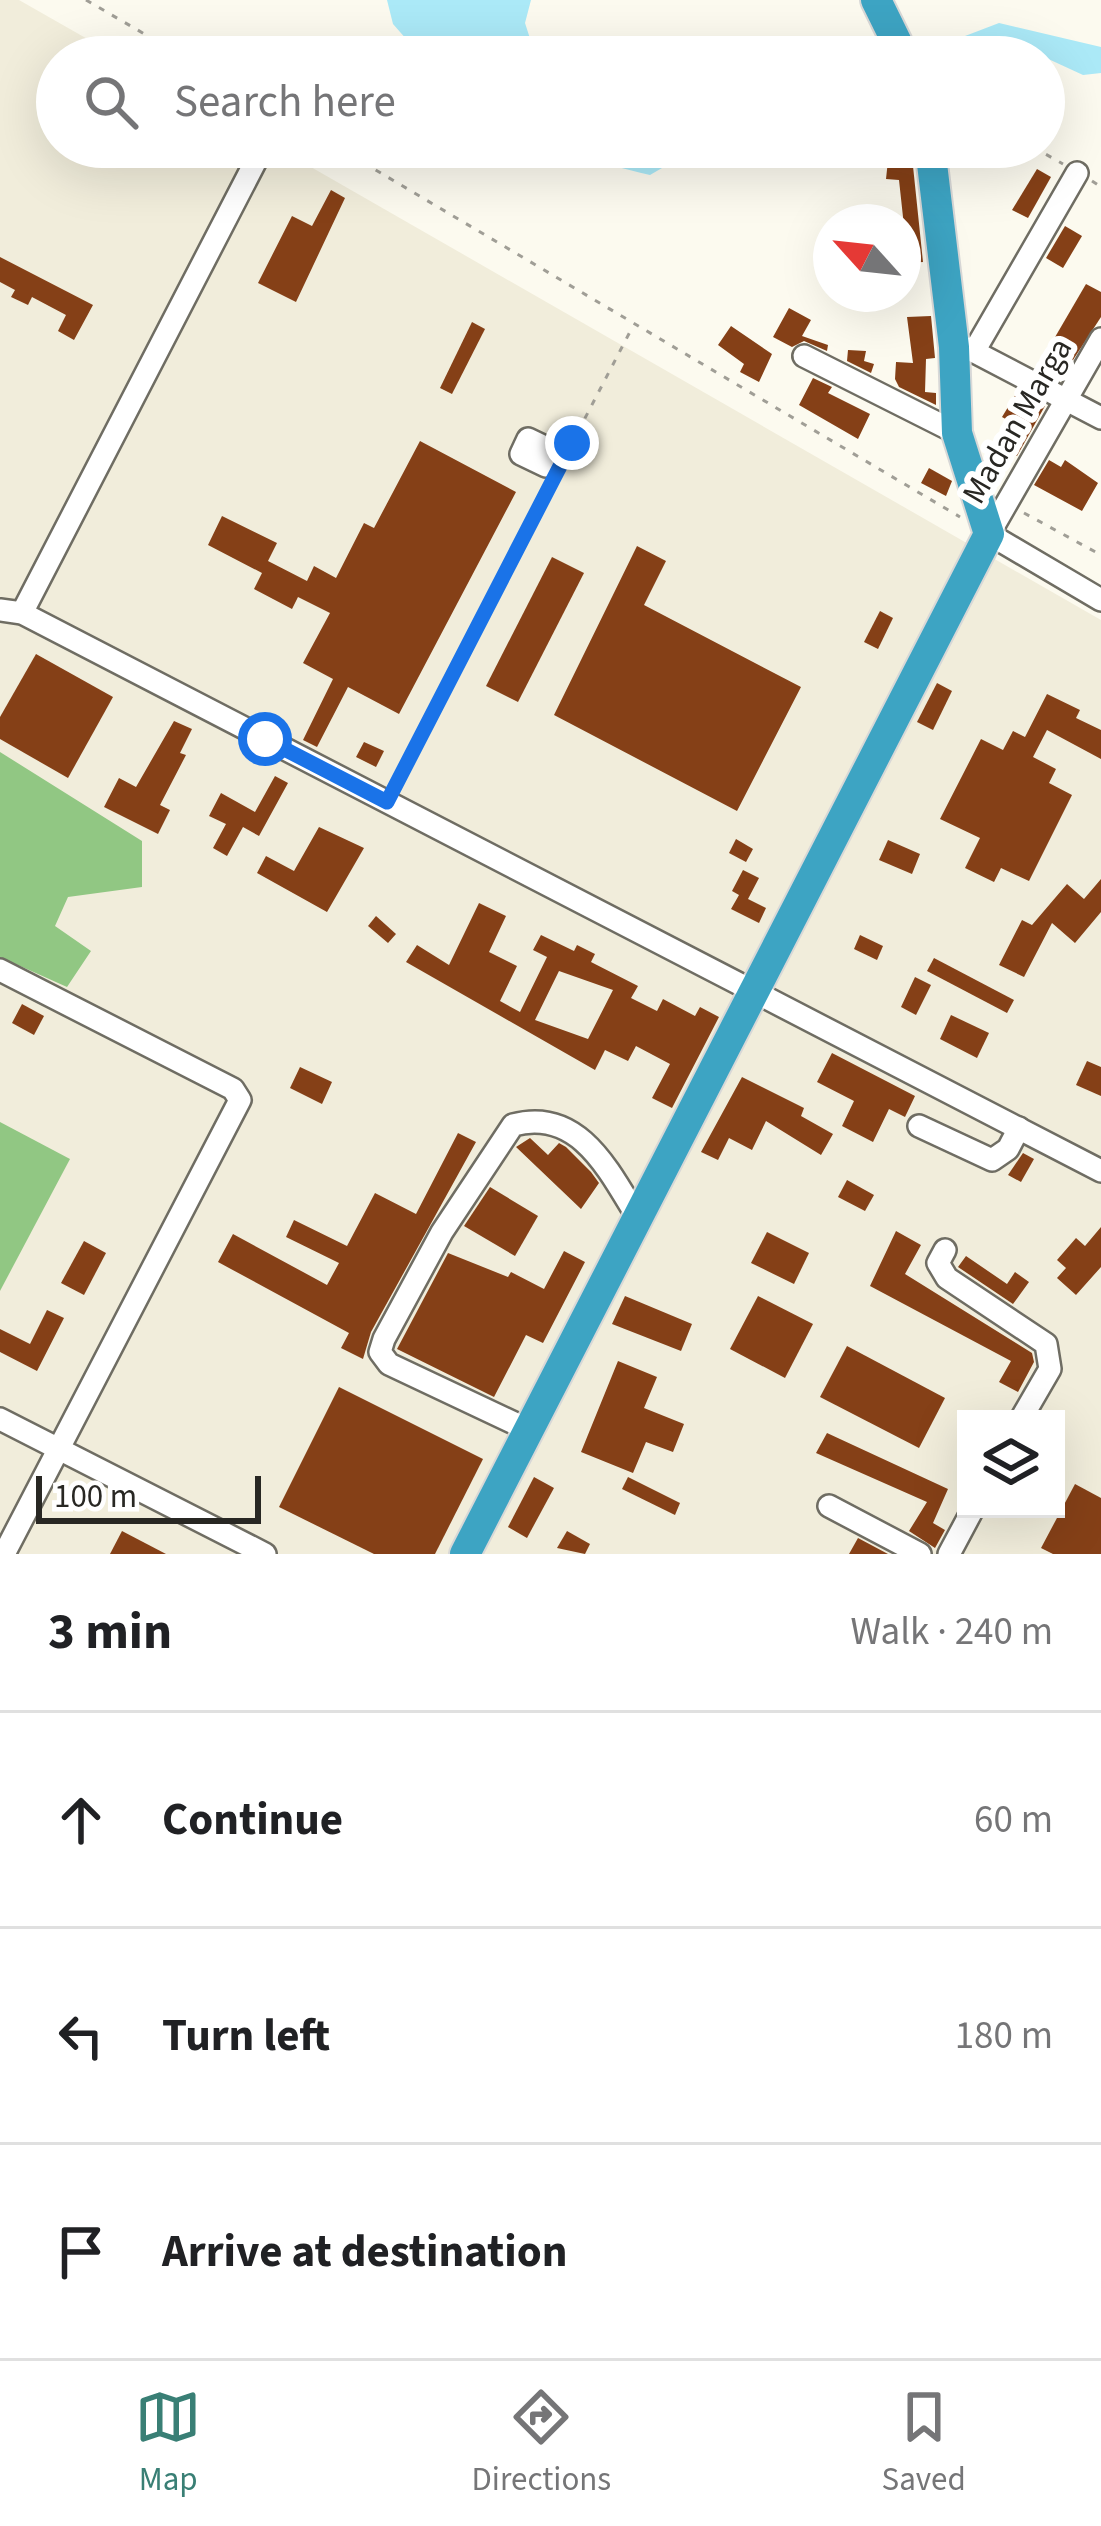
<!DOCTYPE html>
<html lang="en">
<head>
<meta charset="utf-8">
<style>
	:root { --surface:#fff; --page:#f2f2f2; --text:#202124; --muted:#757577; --line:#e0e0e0; --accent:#397f75 }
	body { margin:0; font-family:"Source Sans 3",sans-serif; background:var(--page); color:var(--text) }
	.controls { position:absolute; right:36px; bottom:36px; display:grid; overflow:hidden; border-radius:0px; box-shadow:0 12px 48px #0002 }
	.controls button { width:108px; height:108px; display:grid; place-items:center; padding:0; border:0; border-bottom:3px solid var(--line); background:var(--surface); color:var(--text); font:60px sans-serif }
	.compass { position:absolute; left:813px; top:204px; width:108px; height:108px; border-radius:50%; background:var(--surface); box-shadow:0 12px 48px #0002; rotate:297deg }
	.scale { position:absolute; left:36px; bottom:30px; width:225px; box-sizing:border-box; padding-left:12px; border:6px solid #282723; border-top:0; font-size:33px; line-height:42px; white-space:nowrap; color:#282723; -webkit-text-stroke:9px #fff; paint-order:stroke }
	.stop { position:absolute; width:36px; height:36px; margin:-27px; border:9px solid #1a73e8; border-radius:50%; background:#fff }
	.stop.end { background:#1a73e8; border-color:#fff; box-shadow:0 3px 12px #0008 }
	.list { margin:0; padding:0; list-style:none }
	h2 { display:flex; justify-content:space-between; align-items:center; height:156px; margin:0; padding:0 48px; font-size:51px }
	h2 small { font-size:39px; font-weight:400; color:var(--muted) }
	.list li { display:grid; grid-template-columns:78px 1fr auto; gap:36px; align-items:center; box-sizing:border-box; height:216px; padding:0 48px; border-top:3px solid var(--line) }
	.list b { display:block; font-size:45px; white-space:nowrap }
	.list em { font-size:39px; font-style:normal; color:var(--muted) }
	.icon { flex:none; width:66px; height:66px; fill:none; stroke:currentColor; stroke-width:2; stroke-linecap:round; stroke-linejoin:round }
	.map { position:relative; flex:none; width:1101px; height:1554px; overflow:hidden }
	.search { position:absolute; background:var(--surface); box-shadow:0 12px 48px #0002; left:36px; right:36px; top:36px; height:132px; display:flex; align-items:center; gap:30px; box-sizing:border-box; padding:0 42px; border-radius:66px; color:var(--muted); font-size:45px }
	.sheet { height:804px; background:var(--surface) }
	nav { display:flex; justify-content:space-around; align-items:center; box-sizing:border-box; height:168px; border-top:3px solid var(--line); background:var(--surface); font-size:33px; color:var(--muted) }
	nav a { display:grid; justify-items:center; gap:6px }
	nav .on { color:var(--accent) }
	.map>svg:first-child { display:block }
</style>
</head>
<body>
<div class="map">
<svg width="1101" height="1554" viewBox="0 0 1101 1554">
	<rect width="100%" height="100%" fill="#fcfaef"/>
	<path fill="#f1eddb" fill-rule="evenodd" d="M0 0H19L119 57H57V147H276L1101 620V1554H0ZM966 1419H1056V1509H966Z"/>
	<g fill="#91c783">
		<polygon points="0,752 142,841 142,887 68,897 55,926 91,951 67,987 0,957"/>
		<polygon points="0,1122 70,1159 0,1291"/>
	</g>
	<g fill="#abe9f7">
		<polygon points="387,0 531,0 525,23 536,57 422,57 393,24"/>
		<polygon points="999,23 1101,47 1101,73 1083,75 1044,57 839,57 952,41"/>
		<path d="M488 147H735L693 164 674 161 650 175C624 169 598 161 573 157 543 153 516 168 488 147Z"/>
	</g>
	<g fill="#854017" fill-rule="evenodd">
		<polygon points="278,147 296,147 306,153 300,165"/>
		<polygon points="900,147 911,147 923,262 908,263 899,180 886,179 889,151"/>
		<polygon points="950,147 970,147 987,158 981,168"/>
		<polygon points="1037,169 1051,177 1028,218 1012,210"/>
		<polygon points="331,190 345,198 296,302 258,283 292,216 312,226"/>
		<polygon points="1065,226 1082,236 1063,268 1046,258"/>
		<polygon points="0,257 93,305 74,340 58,331 66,315 32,297 28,305 11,297 15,290 0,282"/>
		<polygon points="1086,284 1101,292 1101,317 1060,380 1037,368"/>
		<polygon points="789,308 811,320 802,336 828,345 827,351 804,341 792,347 773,337"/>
		<polygon points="931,316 935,358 926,359 925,392 936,393 936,405 899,387 895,379 896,362 913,363 907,317"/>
		<polygon points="472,322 485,329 452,394 440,388"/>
		<polygon points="731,326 772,354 759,382 740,372 744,364 718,345"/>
		<polygon points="848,350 866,351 864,361 874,364 871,373 847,361"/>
		<polygon points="813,378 832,387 828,393 870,414 858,439 799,405"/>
		<polygon points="1016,394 1045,406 1017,456 1003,447 1016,425 1002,417"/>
		<polygon points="420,441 516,492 399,714 348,687 317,747 303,740 333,679 303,663 330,613 298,597 292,609 254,589 262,573 208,545 222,516 277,543 268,561 307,581 314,566 336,578 364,523 374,528"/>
		<polygon points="1049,460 1061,467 1065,460 1098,483 1082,511 1034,485"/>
		<polygon points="929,468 952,481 946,496 921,483"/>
		<polygon points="637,546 666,561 644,605 801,687 737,811 554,715"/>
		<polygon points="552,557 584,573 518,702 486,686"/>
		<polygon points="880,611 893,618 878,649 864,642"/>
		<polygon points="36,654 113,697 68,778 0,739 0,717"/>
		<polygon points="937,683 952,691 933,730 917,722"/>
		<polygon points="1047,694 1080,710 1076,718 1101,730 1101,759 1047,730 1033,757 1056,769 1049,783 1072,795 1029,881 1001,868 994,882 965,868 980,838 940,819 981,739 1003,750 1013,731 1025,737"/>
		<polygon points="174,721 192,729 180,753 186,755 160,805 170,810 158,834 104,807 119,778 136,787"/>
		<polygon points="364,742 384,751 376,767 356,757"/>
		<polygon points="275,776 288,783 259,836 243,827 227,856 213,848 226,824 209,816 221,793 255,812"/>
		<polygon points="319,827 364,848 327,912 257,873 266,856 294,871"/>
		<polygon points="736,839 753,849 746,862 729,853"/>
		<polygon points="888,840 920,854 912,874 879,860"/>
		<polygon points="743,870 759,878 748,899 766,908 759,923 731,909 739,895 732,891"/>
		<polygon points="1101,879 1101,912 1075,943 1052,923 1024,977 999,965 1022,920 1032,925 1067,884 1084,899"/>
		<path d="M479 903 506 916 489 952 517 966 500 1001 520 1012 547 957 533 950 541 935 574 951 577 945 595 954 591 962 638 986 631 998 657 1011 663 999 695 1016 700 1007 719 1017 672 1108 652 1098 670 1064 636 1046 628 1061 605 1050 595 1070 406 962 417 945 449 965ZM559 971 613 990 588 1039 535 1020Z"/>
		<polygon points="376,916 396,934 388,943 368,926"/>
		<polygon points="860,935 883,946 877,960 854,949"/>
		<polygon points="934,958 1014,1000 1007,1013 927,971"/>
		<polygon points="915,977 931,985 916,1015 901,1007"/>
		<polygon points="22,1004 44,1016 34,1035 12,1023"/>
		<polygon points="951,1015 989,1033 977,1058 940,1039"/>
		<polygon points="832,1053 915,1096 905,1117 889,1109 873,1142 842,1126 854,1101 817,1082"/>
		<polygon points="1087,1061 1101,1067 1101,1096 1076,1085"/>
		<polygon points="300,1067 332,1082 322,1104 290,1088"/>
		<polygon points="742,1077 804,1108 801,1116 833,1134 821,1155 766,1121 752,1150 729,1138 718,1160 701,1152"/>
		<polygon points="458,1133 476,1142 371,1332 363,1359 341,1348 349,1333 218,1262 233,1234 327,1285 339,1263 286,1237 294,1220 347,1246 375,1193 416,1214"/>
		<polygon points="530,1138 548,1155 559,1143 566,1147 591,1172 599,1183 581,1209 516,1147"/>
		<polygon points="1023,1153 1034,1159 1021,1182 1008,1175"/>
		<polygon points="847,1180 874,1195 865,1211 838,1197"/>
		<polygon points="490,1187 538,1216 515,1256 464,1226"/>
		<polygon points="1101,1227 1101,1267 1076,1295 1057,1278 1066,1268 1057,1260 1076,1238 1085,1246"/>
		<polygon points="896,1231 921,1245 905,1274 1032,1353 1034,1362 1018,1392 999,1382 1011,1361 870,1286"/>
		<polygon points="767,1232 809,1253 794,1284 751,1263"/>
		<polygon points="84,1241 106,1253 84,1295 61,1283"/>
		<polygon points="564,1251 585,1262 543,1343 526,1335 494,1397 397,1349 448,1253 508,1277 511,1272 544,1289"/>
		<polygon points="966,1256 1007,1284 1015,1272 1029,1282 1013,1304 958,1267"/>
		<polygon points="625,1296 692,1324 681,1351 612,1324"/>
		<polygon points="758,1296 813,1324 785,1378 730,1349"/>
		<polygon points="47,1310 64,1318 37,1371 0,1352 0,1329 30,1344"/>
		<polygon points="847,1346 945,1398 919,1448 820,1397"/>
		<polygon points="618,1361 657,1377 644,1408 684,1424 673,1452 646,1442 633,1473 581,1452"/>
		<polygon points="339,1387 483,1459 435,1554 374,1554 279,1507"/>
		<polygon points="827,1433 948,1489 933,1523 945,1530 935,1548 909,1531 927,1502 816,1453"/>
		<polygon points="534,1477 554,1488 527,1538 508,1527"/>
		<polygon points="628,1477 680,1503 675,1515 622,1489"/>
		<polygon points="1075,1484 1101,1498 1101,1554 1053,1554 1041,1548"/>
		<polygon points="122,1531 166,1554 110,1554"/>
		<polygon points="567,1531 590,1544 585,1554 557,1548"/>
		<polygon points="858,1538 888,1554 849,1554"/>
	</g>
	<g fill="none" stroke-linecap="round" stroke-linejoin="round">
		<defs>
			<g id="minor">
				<polyline points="1101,339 989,534 1101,600"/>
				<polyline points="967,348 1101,418"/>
				<polyline points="976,348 1077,173"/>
				<polyline points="804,356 957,433"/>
				<polygon points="528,439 553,451 546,466 521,454"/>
				<polyline points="0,610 22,613 1101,1171"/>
				<polyline points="22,613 263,147"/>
				<polyline points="0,970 233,1089 240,1100 4,1554"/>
				<polyline points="919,1126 992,1160 1008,1149 1019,1128"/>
				<polyline points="945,1250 938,1263 947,1278 1046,1344 1050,1369 1021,1419"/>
				<polyline points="0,1419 265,1554"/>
				<path d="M529 1430 389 1364 380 1352 384 1339 442 1232 513 1125C579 1107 609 1171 638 1218"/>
				<polyline points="829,1506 920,1554"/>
				<polyline points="949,1554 973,1509"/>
			</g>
			<g id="highway">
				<polyline points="876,0 904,57"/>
				<polyline points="465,1554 989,534 957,433 954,347 930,147"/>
			</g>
		</defs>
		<use href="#minor" stroke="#6f6d63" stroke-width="26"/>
		<use href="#highway" stroke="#d8d8d7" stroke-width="34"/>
		<g stroke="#a09e96" stroke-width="3" stroke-dasharray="6 9" stroke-linecap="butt">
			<polyline points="86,0 184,57"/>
			<polyline points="337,147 960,517"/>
			<polyline points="1033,147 1063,164"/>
			<polyline points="1092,181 1101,187"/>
			<polyline points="571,445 633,326"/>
			<polyline points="1024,513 1101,555"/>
			<polyline points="395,786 550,486"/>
		</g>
		<use href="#minor" stroke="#fff" stroke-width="21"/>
		<use href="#highway" stroke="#3da4c3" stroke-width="30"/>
	</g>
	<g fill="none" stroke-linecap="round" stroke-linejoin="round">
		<polyline stroke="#1a73e8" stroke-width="15" points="265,739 387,802 572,443"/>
	</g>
	<g text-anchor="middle" stroke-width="12" stroke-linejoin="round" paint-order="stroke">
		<g font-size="33" fill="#282723" stroke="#fff">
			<text transform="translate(1016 420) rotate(-60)" y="12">Madan Marga</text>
		</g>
	</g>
</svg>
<div class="controls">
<button><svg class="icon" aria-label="layers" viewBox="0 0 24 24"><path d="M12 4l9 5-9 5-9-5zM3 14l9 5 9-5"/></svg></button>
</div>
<svg class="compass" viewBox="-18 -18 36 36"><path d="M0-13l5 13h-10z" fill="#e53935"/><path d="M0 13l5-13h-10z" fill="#757577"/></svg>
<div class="scale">100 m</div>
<div class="stop" style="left:265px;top:739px"></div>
<div class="stop end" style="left:572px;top:443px"></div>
<div class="search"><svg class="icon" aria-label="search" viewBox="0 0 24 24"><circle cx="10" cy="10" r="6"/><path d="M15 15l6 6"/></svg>Search here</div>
</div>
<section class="sheet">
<h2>3 min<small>Walk · 240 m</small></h2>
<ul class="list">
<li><svg class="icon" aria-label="ahead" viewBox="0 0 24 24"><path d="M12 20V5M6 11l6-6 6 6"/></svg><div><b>Continue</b></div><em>60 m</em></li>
<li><svg class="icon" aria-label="left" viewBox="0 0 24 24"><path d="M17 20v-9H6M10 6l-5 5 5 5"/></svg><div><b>Turn left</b></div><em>180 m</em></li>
<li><svg class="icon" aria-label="arrive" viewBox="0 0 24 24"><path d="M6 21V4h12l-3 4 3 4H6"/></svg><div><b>Arrive at destination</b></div></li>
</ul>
</section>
<nav>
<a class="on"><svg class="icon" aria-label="map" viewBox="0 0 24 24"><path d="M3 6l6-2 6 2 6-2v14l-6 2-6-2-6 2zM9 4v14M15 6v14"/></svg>Map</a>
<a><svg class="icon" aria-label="directions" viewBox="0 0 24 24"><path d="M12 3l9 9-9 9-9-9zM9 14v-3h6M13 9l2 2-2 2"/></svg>Directions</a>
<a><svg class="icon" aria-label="saved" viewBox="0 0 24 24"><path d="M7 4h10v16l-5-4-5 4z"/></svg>Saved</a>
</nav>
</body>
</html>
